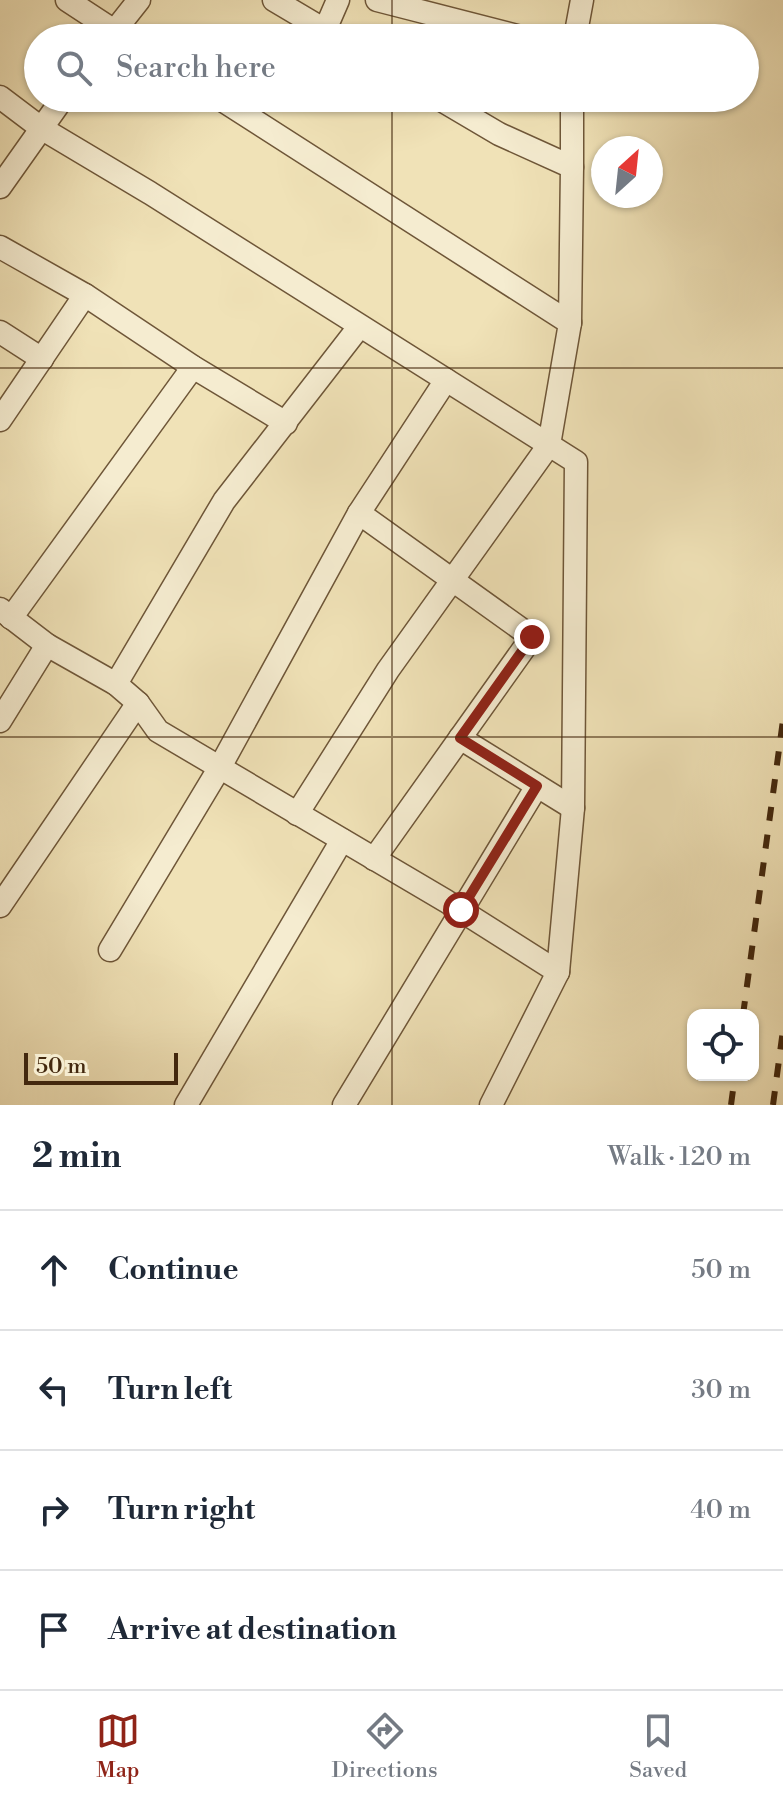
<!DOCTYPE html>
<html lang="en">
<head>
<meta charset="utf-8">
<style>
	:root { --surface:#fff; --page:#f2f2f3; --text:#1f2937; --muted:#747a83; --line:#e0e1e3; --accent:#8f2418 }
	body { margin:0; font-family:"Libre Bodoni",serif; background:var(--page); color:var(--text) }
	.controls { position:absolute; right:24px; bottom:24px; display:grid; overflow:hidden; border-radius:16px; box-shadow:0 2px 6px #0004 }
	.controls button { width:72px; height:72px; display:grid; place-items:center; padding:0; border:0; border-bottom:2px solid var(--line); background:var(--surface); color:var(--text); font:40px sans-serif }
	.compass { position:absolute; left:591px; top:136px; width:72px; height:72px; border-radius:50%; background:var(--surface); box-shadow:0 2px 6px #0004; rotate:27deg }
	.scale { position:absolute; left:24px; bottom:20px; width:154px; box-sizing:border-box; padding-left:8px; border:4px solid #43280e; border-top:0; font-size:22px; line-height:28px; white-space:nowrap; color:#43280e; -webkit-text-stroke:6px #f5ecd0; paint-order:stroke }
	.stop { position:absolute; width:24px; height:24px; margin:-18px; border:6px solid #8f2418; border-radius:50%; background:#fff }
	.stop.end { background:#8f2418; border-color:#fff; box-shadow:0 2px 8px #0008 }
	.list { margin:0; padding:0; list-style:none }
	h2 { display:flex; justify-content:space-between; align-items:center; height:104px; margin:0; padding:0 32px; font-size:34px }
	h2 small { font-size:26px; font-weight:400; color:var(--muted) }
	.list li { display:grid; grid-template-columns:52px 1fr auto; gap:24px; align-items:center; box-sizing:border-box; height:120px; padding:0 32px; border-top:2px solid var(--line) }
	.list b { display:block; font-size:30px; white-space:nowrap }
	.list em { font-size:26px; font-style:normal; color:var(--muted) }
	.icon { flex:none; width:44px; height:44px; fill:none; stroke:currentColor; stroke-width:2; stroke-linecap:round; stroke-linejoin:round }
	.map { position:relative; flex:none; width:783px; height:1105px; overflow:hidden }
	.search { position:absolute; background:var(--surface); box-shadow:0 2px 6px #0004; left:24px; right:24px; top:24px; height:88px; display:flex; align-items:center; gap:20px; box-sizing:border-box; padding:0 28px; border-radius:44px; color:var(--muted); font-size:30px }
	.sheet { height:584px; background:var(--surface) }
	nav { display:flex; justify-content:space-around; align-items:center; box-sizing:border-box; height:112px; border-top:2px solid var(--line); background:var(--surface); font-size:22px; color:var(--muted) }
	nav a { display:grid; justify-items:center; gap:4px }
	nav .on { color:var(--accent) }
	.map>svg:first-child { display:block }
</style>
</head>
<body>
<div class="map">
<svg width="783" height="1105" viewBox="0 0 783 1105">
	<rect width="100%" height="100%" fill="#f0e2b7"/>
	<filter id="stains"><feTurbulence type="fractalNoise" baseFrequency=".0025" numOctaves="4"/><feColorMatrix values="0 0 0 0 .2 0 0 0 0 .09 0 0 0 0 .02 0 0 0 .5 -.17"/></filter>
	<radialGradient id="worn" r=".72"><stop offset=".6" stop-color="#630" stop-opacity="0"/><stop offset="1" stop-color="#630" stop-opacity=".3"/></radialGradient>
	<g fill="none" stroke-linecap="round" stroke-linejoin="round">
		<defs>
			<g id="minor">
				<polyline points="67,0 125,38"/>
				<polyline points="274,0 338,38"/>
				<polyline points="377,0 525,38"/>
				<polyline points="325,30 338,0"/>
				<polyline points="109,38 139,0"/>
				<polyline points="575,38 582,0"/>
				<polyline points="0,97 41,128 150,193 576,462 573,808 558,972"/>
				<polyline points="219,98 570,323 549,445 388,670 297,814"/>
				<polyline points="438,98 499,134 572,167 570,323"/>
				<polyline points="572,167 572,98"/>
				<polyline points="0,187 63,98"/>
				<polyline points="0,247 85,295 193,367 286,423"/>
				<polyline points="0,332 42,359"/>
				<polyline points="0,420 85,295"/>
				<polyline points="359,513 532,637 374,859"/>
				<polyline points="0,609 47,645 116,684 138,703 158,731 446,901 558,972 491,1105"/>
				<polyline points="11,618 193,367"/>
				<polyline points="116,684 224,501 359,327"/>
				<polyline points="0,721 47,645"/>
				<polyline points="460,738 573,808"/>
				<polyline points="0,906 138,703"/>
				<polyline points="110,950 220,767 359,513 446,380"/>
				<polyline points="186,1105 342,840"/>
				<polyline points="344,1105 537,786"/>
			</g>
		</defs>
		<use href="#minor" stroke="#6e5638" stroke-width="25"/>
		<use href="#minor" stroke="#f5ecd0" stroke-width="22"/>
		<g stroke="#43280e" stroke-width="6" stroke-dasharray="14 14" stroke-linecap="butt">
			<polyline points="743,1015 783,720"/>
			<polyline points="731,1105 735,1075"/>
			<polyline points="773,1105 783,1030"/>
		</g>
	</g>
	<g fill="none" stroke-linecap="round" stroke-linejoin="round">
		<polyline stroke="#8f2418" stroke-width="10" points="461,910 537,786 460,738 532,637"/>
	</g>
	<path fill="none" stroke="#43280e" stroke-width="2" stroke-opacity="0.55" d="M392 0V38M392 98V1105M0 368H783M0 737H783"/>
	<rect width="100%" height="100%" filter="url(#stains)"/>
	<rect width="100%" height="100%" fill="url(#worn)"/>
</svg>
<div class="controls">
<button><svg class="icon" aria-label="locate" viewBox="0 0 24 24"><circle cx="12" cy="12" r="6"/><path d="M12 2v4M12 18v4M2 12h4M18 12h4"/></svg></button>
</div>
<svg class="compass" viewBox="-18 -18 36 36"><path d="M0-13l5 13h-10z" fill="#e53935"/><path d="M0 13l5-13h-10z" fill="#747a83"/></svg>
<div class="scale">50 m</div>
<div class="stop" style="left:461px;top:910px"></div>
<div class="stop end" style="left:532px;top:637px"></div>
<div class="search"><svg class="icon" aria-label="search" viewBox="0 0 24 24"><circle cx="10" cy="10" r="6"/><path d="M15 15l6 6"/></svg>Search here</div>
</div>
<section class="sheet">
<h2>2 min<small>Walk · 120 m</small></h2>
<ul class="list">
<li><svg class="icon" aria-label="ahead" viewBox="0 0 24 24"><path d="M12 20V5M6 11l6-6 6 6"/></svg><div><b>Continue</b></div><em>50 m</em></li>
<li><svg class="icon" aria-label="left" viewBox="0 0 24 24"><path d="M17 20v-9H6M10 6l-5 5 5 5"/></svg><div><b>Turn left</b></div><em>30 m</em></li>
<li><svg class="icon" aria-label="right" viewBox="0 0 24 24"><path d="M7 20v-9h11M14 6l5 5-5 5"/></svg><div><b>Turn right</b></div><em>40 m</em></li>
<li><svg class="icon" aria-label="arrive" viewBox="0 0 24 24"><path d="M6 21V4h12l-3 4 3 4H6"/></svg><div><b>Arrive at destination</b></div></li>
</ul>
</section>
<nav>
<a class="on"><svg class="icon" aria-label="map" viewBox="0 0 24 24"><path d="M3 6l6-2 6 2 6-2v14l-6 2-6-2-6 2zM9 4v14M15 6v14"/></svg>Map</a>
<a><svg class="icon" aria-label="directions" viewBox="0 0 24 24"><path d="M12 3l9 9-9 9-9-9zM9 14v-3h6M13 9l2 2-2 2"/></svg>Directions</a>
<a><svg class="icon" aria-label="saved" viewBox="0 0 24 24"><path d="M7 4h10v16l-5-4-5 4z"/></svg>Saved</a>
</nav>
</body>
</html>
